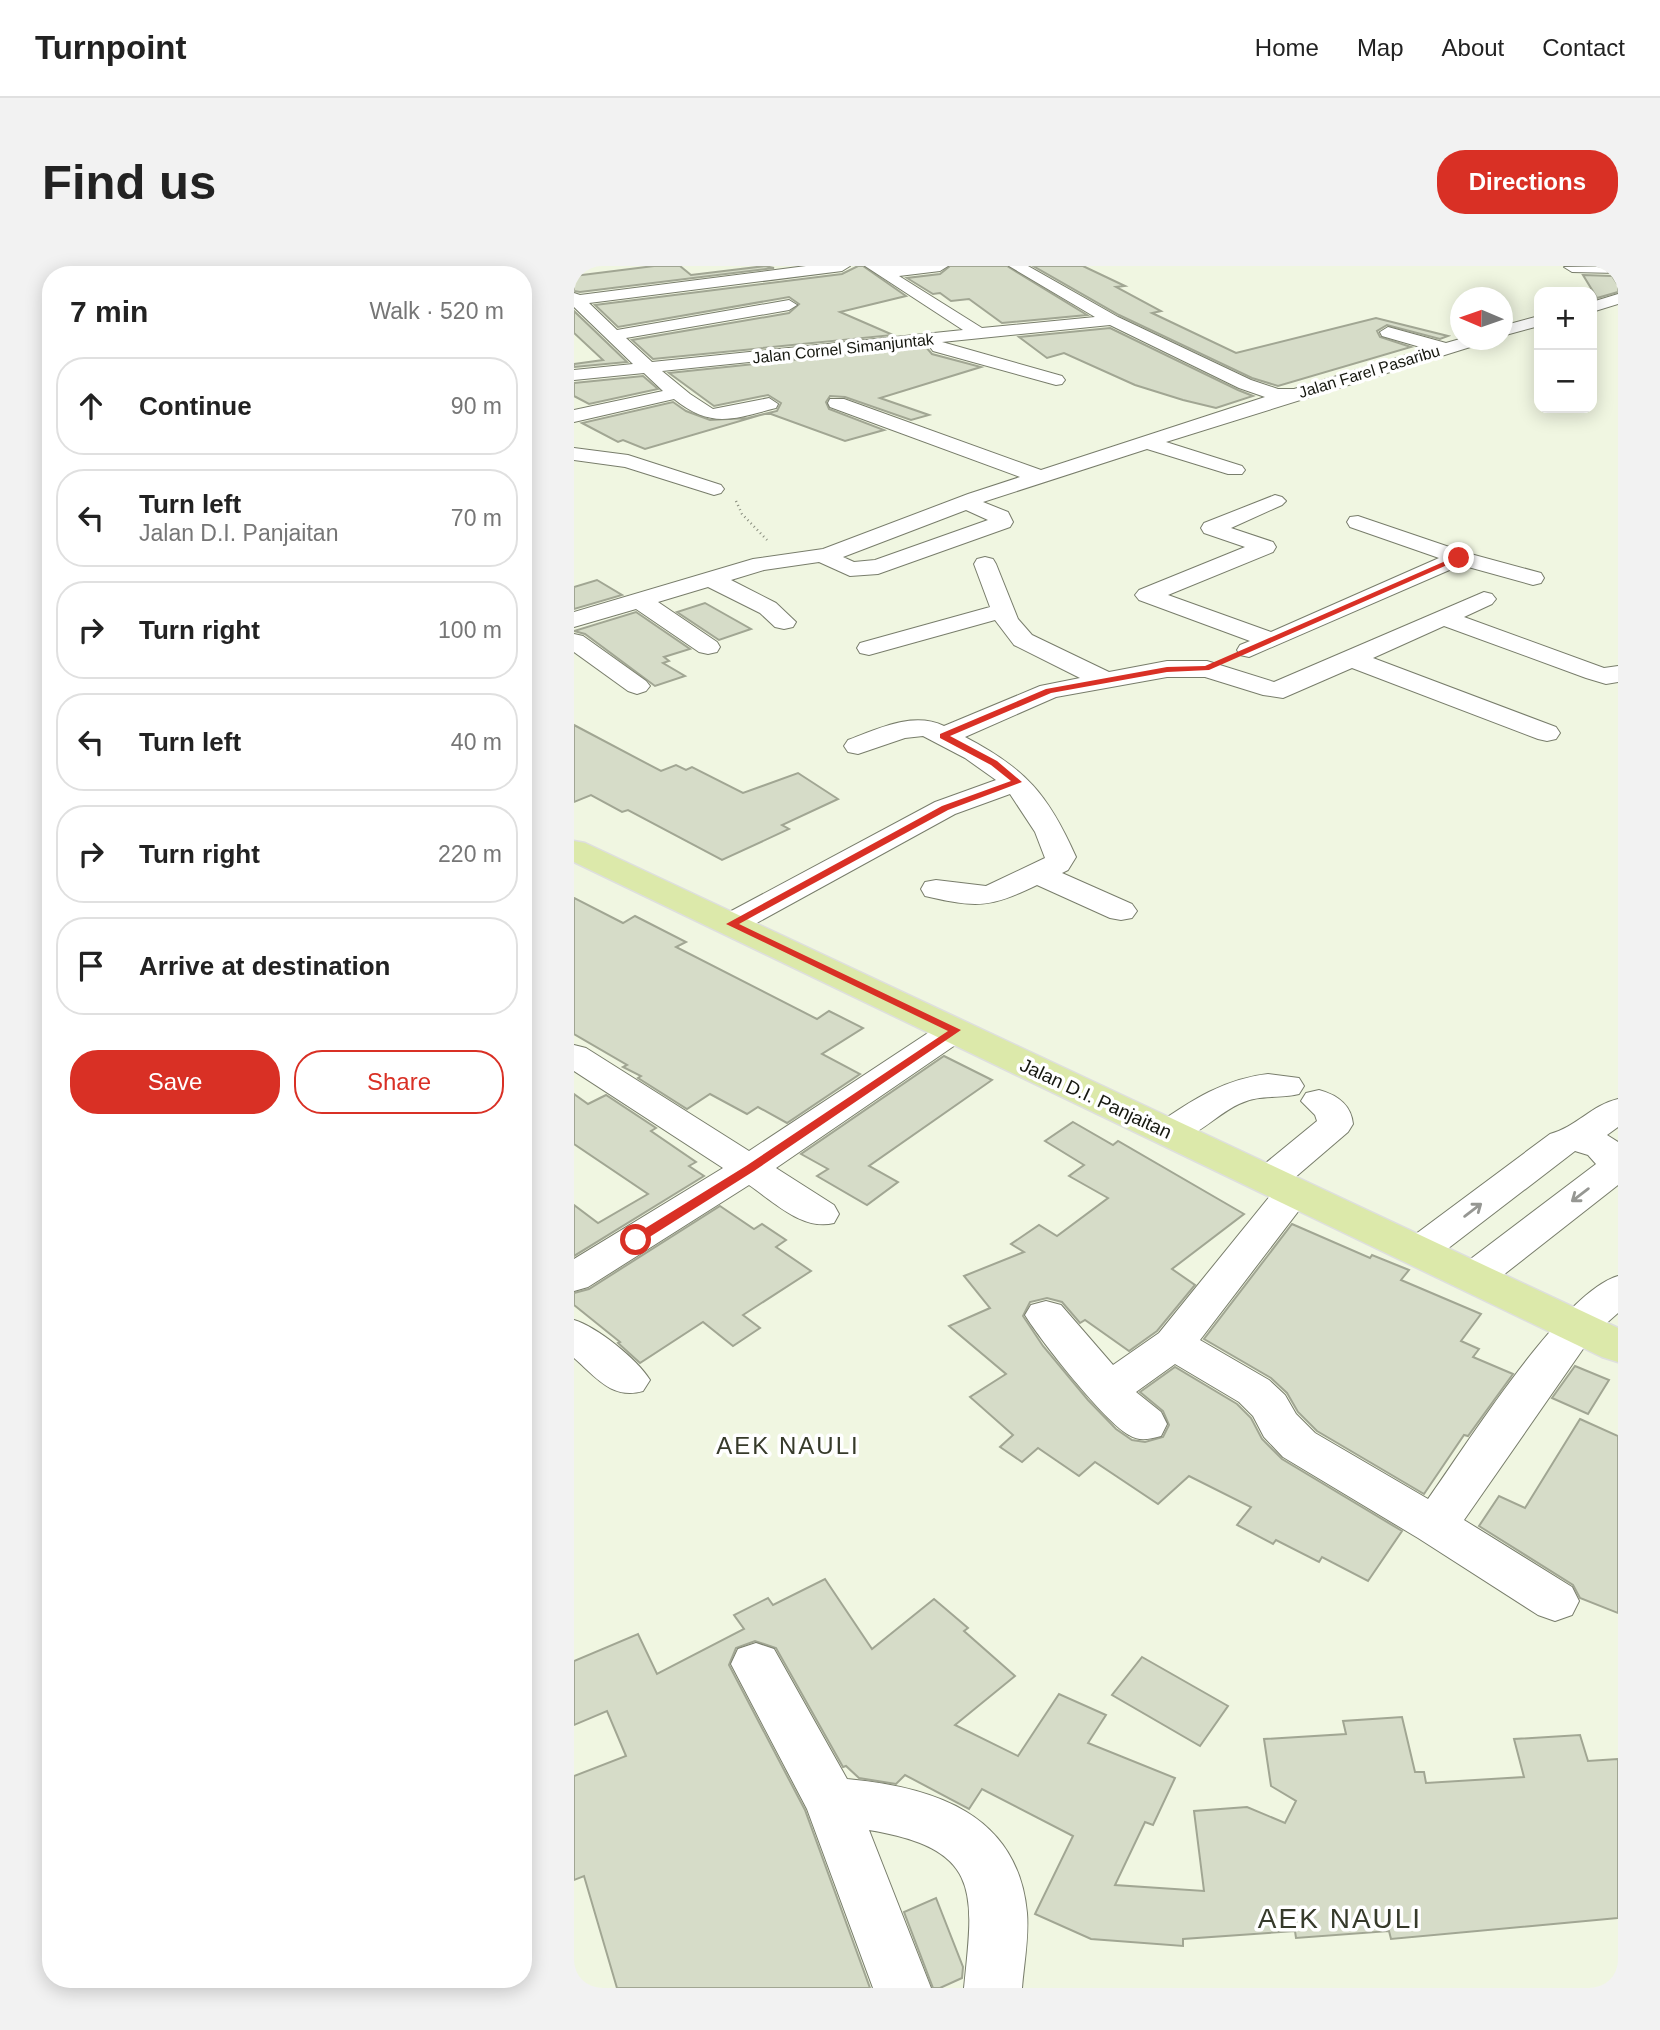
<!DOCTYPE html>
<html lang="en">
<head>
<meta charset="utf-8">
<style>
	:root { --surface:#fff; --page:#f2f2f2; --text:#222; --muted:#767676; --line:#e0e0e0; --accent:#d93025 }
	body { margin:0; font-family:Arial,sans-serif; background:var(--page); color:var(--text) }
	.controls { position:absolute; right:21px; top:21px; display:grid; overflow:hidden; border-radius:14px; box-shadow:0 4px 18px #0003 }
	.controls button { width:63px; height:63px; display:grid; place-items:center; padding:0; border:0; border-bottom:2px solid var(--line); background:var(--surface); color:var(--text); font:35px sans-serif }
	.compass { position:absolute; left:876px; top:21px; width:63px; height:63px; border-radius:50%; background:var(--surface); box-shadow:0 4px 18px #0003; rotate:272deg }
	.stop { position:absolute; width:21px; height:21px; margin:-16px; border:5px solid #d93025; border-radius:50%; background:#fff }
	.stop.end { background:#d93025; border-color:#fff; box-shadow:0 2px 7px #0008 }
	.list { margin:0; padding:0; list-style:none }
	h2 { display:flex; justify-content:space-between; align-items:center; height:91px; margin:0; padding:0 28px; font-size:30px }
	h2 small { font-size:23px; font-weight:400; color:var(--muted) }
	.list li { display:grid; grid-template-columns:46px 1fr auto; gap:21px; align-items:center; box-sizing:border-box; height:98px; margin:0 14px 14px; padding:0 14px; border:2px solid var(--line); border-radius:28px }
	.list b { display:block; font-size:26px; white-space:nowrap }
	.list p { margin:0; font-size:23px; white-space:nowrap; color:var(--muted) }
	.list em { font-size:23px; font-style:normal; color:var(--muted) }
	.actions { display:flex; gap:14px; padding:21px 28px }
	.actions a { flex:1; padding:16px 0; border:2px solid var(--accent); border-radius:28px; text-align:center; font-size:24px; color:var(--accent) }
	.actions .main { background:var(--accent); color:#fff }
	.icon { flex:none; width:38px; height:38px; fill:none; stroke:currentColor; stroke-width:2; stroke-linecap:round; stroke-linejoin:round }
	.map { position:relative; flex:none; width:1044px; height:1722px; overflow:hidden; border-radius:28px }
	header { display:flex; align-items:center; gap:42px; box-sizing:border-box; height:98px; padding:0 35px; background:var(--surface); border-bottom:2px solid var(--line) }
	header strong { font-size:33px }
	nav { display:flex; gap:38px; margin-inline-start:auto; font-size:24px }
	.intro { display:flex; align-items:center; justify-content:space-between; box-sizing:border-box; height:168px; padding:0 42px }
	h1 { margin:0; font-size:49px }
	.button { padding:18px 32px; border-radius:28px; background:var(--accent); color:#fff; font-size:24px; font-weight:700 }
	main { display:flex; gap:42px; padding:0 42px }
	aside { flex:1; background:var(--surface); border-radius:28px; box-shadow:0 4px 18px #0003 }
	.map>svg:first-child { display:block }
</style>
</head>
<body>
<header>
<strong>Turnpoint</strong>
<nav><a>Home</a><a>Map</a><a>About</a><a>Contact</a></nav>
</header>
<div class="intro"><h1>Find us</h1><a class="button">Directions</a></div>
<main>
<aside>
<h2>7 min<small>Walk · 520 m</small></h2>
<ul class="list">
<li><svg class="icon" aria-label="ahead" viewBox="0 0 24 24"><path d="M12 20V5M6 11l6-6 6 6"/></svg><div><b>Continue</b></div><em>90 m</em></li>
<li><svg class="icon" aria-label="left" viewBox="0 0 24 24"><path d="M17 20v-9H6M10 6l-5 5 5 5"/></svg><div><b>Turn left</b><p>Jalan D.I. Panjaitan</p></div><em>70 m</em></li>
<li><svg class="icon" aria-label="right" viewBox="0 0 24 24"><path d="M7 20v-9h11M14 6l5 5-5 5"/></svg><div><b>Turn right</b></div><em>100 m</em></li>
<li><svg class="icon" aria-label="left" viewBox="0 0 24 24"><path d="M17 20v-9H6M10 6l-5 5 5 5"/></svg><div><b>Turn left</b></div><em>40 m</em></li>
<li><svg class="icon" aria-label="right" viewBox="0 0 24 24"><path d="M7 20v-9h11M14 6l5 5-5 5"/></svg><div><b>Turn right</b></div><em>220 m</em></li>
<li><svg class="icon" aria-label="arrive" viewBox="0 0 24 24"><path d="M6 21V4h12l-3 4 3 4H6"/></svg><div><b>Arrive at destination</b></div></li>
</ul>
<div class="actions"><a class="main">Save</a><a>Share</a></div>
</aside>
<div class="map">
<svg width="1044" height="1722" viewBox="0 0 1044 1722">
	<rect width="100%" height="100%" fill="#f0f6e1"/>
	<g fill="#d6dcc8" stroke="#a1a693" stroke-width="2">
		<polygon points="80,0 106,0 117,9 191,0 200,2 6,26 0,25 0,10"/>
		<polygon points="284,0 289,0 332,30 266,46 319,69 79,93 58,74 215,47 225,38 215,31 44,61 21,39 268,8"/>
		<polygon points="376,0 433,0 513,49 428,57 395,33 377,35 366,27 359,28 333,12 366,8"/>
		<polygon points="459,0 509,0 551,20 542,21 587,45 578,47 662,87 802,52 874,70 866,73 813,59 803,65 806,71 837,81 704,120 678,112 545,49"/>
		<polygon points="1009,9 1038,10 1044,19 1044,26 1023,32"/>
		<polygon points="0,45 53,96 0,101 0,98 29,94 0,67"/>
		<polygon points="536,62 664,124 679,130 642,142 609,134 561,119 490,87 473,92 445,71"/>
		<polygon points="351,80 358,88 407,101 306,132 355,149 337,154 271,131 256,130 252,136 255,143 310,164 271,175 197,148 190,148 71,183 49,174 44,176 8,157 99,136 112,145 136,154 174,152 203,145 207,137 194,129 140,140 95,107"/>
		<polygon points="69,110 84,123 15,138 0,130 0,117"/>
		<polygon points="23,314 48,329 0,343 0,321"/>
		<polygon points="131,337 177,363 145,374 103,346"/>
		<polygon points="62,346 116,383 90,391 95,395 89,397 111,410 81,420 11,368 0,365"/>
		<polygon points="0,459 87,505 102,499 112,504 118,501 169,527 224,507 264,533 208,559 215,563 148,594 54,544 48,546 17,529 0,536"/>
		<polygon points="0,632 49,657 61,650 112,676 102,681 243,753 255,745 289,762 248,788 286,808 213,857 184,841 173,848 136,828 113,843 64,812 67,810 49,801 53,799 0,768"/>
		<polygon points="370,790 418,814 295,900 324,916 293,939 243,910 254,903 227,888"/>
		<polygon points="0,828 14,838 32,829 82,862 77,865 122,896 115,900 130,910 0,990 0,939 24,957 74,928 0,878"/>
		<polygon points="499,856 539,879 544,875 670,948 598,1003 621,1019 583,1065 555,1085 511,1054 506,1057 488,1036 473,1032 456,1036 449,1050 469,1080 514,1134 542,1163 558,1174 571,1176 589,1171 595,1159 589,1145 566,1126 601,1101 663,1138 677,1152 688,1173 708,1193 828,1265 794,1315 748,1291 745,1296 702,1274 699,1278 663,1259 677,1241 615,1210 584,1238 521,1196 505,1210 464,1182 448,1196 426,1181 439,1169 396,1131 432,1108 375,1060 416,1042 390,1010 450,986 437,978 465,959 483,970 534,932 495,910 510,899 471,875"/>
		<polygon points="146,940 180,963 188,958 212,974 202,981 237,1005 169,1049 186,1062 159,1080 129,1056 66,1097 44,1077 46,1076 0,1039 0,1027 15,1023"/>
		<polygon points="718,958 796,992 798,989 835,1004 827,1014 907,1048 887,1075 905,1083 899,1091 939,1108 894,1170 890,1169 850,1228 743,1165 724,1146 713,1127 697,1112 630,1073"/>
		<polygon points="1001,1100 1035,1114 1014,1148 978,1132"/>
		<polygon points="1006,1153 1044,1170 1044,1347 1006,1332 999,1319 905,1260 925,1230 951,1242"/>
		<polygon points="251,1313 298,1383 360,1333 394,1362 390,1365 441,1410 381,1459 444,1490 485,1428 532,1449 514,1477 601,1512 579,1559 571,1556 541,1619 630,1625 620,1545 673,1541 711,1557 722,1535 697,1520 690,1473 772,1468 769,1455 828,1451 841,1506 850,1506 852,1517 950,1511 940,1473 1006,1469 1014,1495 1044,1493 1044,1652 817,1673 815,1665 722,1672 721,1665 609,1673 609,1680 517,1673 461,1648 499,1570 408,1523 395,1543 331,1509 322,1518 285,1512 272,1500 269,1501 202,1382 181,1375 162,1382 155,1399 231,1544 296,1722 43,1722 10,1610 0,1614 0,1510 52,1490 33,1445 0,1459 0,1395 64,1368 83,1408 170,1363 160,1349 194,1332 199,1339"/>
		<polygon points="568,1391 654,1440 626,1480 538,1429"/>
		<polygon points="362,1632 389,1701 388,1712 366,1722 359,1722 330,1646"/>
	</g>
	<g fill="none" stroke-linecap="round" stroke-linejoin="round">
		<defs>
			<g id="minor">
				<path d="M232 0H276L268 5 15 37 43 64 215 34 223 39 215 44 52 72 78 96 389 64 291 0H374L366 5 325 10 408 62 521 51 435 0H454L544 51 677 114 704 123H720L853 83 808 70 806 66 814 61 872 77 886 73 908 74 906 78 592 176 668 200 671 204 668 208H654L573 183 409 236 434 246 439 256 436 261 304 308 276 310 245 296 190 304 157 314 202 337 222 356 219 361 210 363 201 361 186 347 134 321 84 336 143 376 146 381 143 386 134 388 125 386 62 343 0 361V346L179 293 249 283 394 228 446 211 256 141 254 137 256 133H270L467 204 691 131 665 122 536 59 368 76 488 110 491 114 488 118 482 119 359 85 356 81 359 77 88 105 116 128 139 143 195 132 204 138 202 142C159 153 137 163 100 133L0 156V144L89 125 70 107 0 114V104L59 98 0 41V27L6 29ZM392 244 414 254 301 294 280 296 269 291Z"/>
				<polygon points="1044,0 1044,7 998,6 990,1"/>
				<polygon points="1044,28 1044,38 1018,46 1018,36"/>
				<polygon points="965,50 965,60 928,70 928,60"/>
				<polygon points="0,182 54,189 147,219 150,223 147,227 140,229 51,201 0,194"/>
				<polygon points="701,229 708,231 712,235 708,239 657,262 699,276 702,281 699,286 594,329 697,366 865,292 776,261 773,256 776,251 784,250 893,287 967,307 970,312 967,317 959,319 887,299 675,391 666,389 663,384 666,379 676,375 565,334 561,329 565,324 671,281 630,267 627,262 630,257"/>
				<path d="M411 291 419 293 422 298 444 353 458 369 535 406 593 395H633L700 416 910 326 918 328 922 333 918 338 890 351 1030 402 1044 400V416L1032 418 1012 412 870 360 799 392 982 461 986 467 982 473 973 475 964 473 778 402 709 432 689 429 631 411H593L482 431 391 471C452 503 474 528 502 591L494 604 488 607 558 638 563 645 558 652 547 654 536 652 463 619C415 642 403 642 351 630L347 623 351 616 362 614 412 620 471 592 461 566 436 528 381 548 168 665 157 667 146 665 141 658 146 651 361 536 422 514 391 492 349 470 331 472 284 488 274 486 270 480 274 474C304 463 339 445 370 460L466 420 506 412 440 379 421 354 295 389 286 387 283 382 286 377 416 341 400 298 403 293Z"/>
				<polygon points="0,368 9,370 72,415 76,420 72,425 63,428 54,425 0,386"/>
				<path d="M381 754 393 757 398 764 393 771 202 902 260 939 265 948 260 957C229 965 200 936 175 919L14 1021 0 1025V993L149 902 0 805V779L12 782 175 885 369 757Z"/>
				<path d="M694 808 725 812 730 820 725 828C704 833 685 828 665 838 637 851 614 883 582 875L577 867 582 859C618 834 650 813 694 808Z"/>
				<path d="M745 824C763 829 777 838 779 858L774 866 718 914 734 917 739 926 626 1074 695 1114 711 1129 722 1148 741 1167 854 1233C891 1181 988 1026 1044 1010V1047L1018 1070 890 1254 998 1321 1005 1335 998 1349 981 1355 964 1349 844 1272 709 1191 690 1171 679 1150 665 1136 601 1098 562 1126 587 1146 593 1158 587 1170C575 1173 566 1176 555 1169 531 1156 467 1075 451 1049L457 1039 472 1035 487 1039 539 1099 585 1067 700 925 682 923 676 914 682 905 743 855 741 849 727 835 732 827Z"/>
				<path d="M1044 833V861L1033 869 1044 876V919L914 1021 900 1025 886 1021 880 1011 886 1001 1022 898 1014 889 1001 885 859 994 845 998 831 994 825 985 831 976 976 868C1002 861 1018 839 1044 833Z"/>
				<path d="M0 1054C23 1061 63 1093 76 1114L69 1125C38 1134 22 1111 0 1092Z"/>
				<path d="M182 1377 200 1383 273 1513C359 1521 444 1547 453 1647 455 1672 450 1697 448 1722H390C400 1625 408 1583 295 1564L357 1722H299L233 1543 157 1398 164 1383Z"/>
			</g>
			<polygon id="major" points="0,575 11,577 1044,1062 1044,1096 1028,1091 0,596"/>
		</defs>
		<use href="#minor" stroke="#787d6b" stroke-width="2"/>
		<use href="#major" stroke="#dedfde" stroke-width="3"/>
		<polyline stroke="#898d7e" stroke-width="2.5" stroke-dasharray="1 3.5" stroke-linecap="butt" points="162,235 168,248 193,274"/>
		<use href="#minor" fill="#fff" fill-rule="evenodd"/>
		<use href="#major" fill="#dce9aa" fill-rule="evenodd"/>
	</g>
	<defs><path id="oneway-shaft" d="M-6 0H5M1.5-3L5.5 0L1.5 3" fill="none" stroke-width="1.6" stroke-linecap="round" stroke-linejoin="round" transform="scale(1.75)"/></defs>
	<g stroke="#969793">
		<use href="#oneway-shaft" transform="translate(1006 929) rotate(143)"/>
		<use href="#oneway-shaft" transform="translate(899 944) rotate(-37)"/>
	</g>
	<polygon fill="#d93025" points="883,290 889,292 635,404 593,406 477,427 376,470 423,495 448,516 374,544 165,658 387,764 180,905 66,977 57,977 57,971 172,900 374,765 152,658 368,540 437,515 417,499 366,472 366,468 472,423 593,401 631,400"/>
	<g text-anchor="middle" stroke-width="7" stroke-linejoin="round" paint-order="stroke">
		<g font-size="16" fill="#161810" stroke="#fff">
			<text transform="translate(269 82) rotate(-6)" y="6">Jalan Cornel Simanjuntak</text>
			<text transform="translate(795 105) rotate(-17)" y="6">Jalan Farel Pasaribu</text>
		</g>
		<g font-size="19" fill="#161810" stroke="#fff">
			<text transform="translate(522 832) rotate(25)" y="7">Jalan D.I. Panjaitan</text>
		</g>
		<g font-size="24" letter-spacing="2" fill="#363a2a" stroke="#fff">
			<text x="214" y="1188">AEK NAULI</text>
		</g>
		<g font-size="28" letter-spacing="2" fill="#363a2a" stroke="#fff">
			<text x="766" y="1662">AEK NAULI</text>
		</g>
	</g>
</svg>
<div class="controls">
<button>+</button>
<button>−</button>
</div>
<svg class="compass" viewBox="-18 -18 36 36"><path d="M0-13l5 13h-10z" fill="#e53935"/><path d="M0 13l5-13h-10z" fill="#767676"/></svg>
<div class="stop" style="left:62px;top:974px"></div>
<div class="stop end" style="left:885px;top:292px"></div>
</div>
</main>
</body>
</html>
